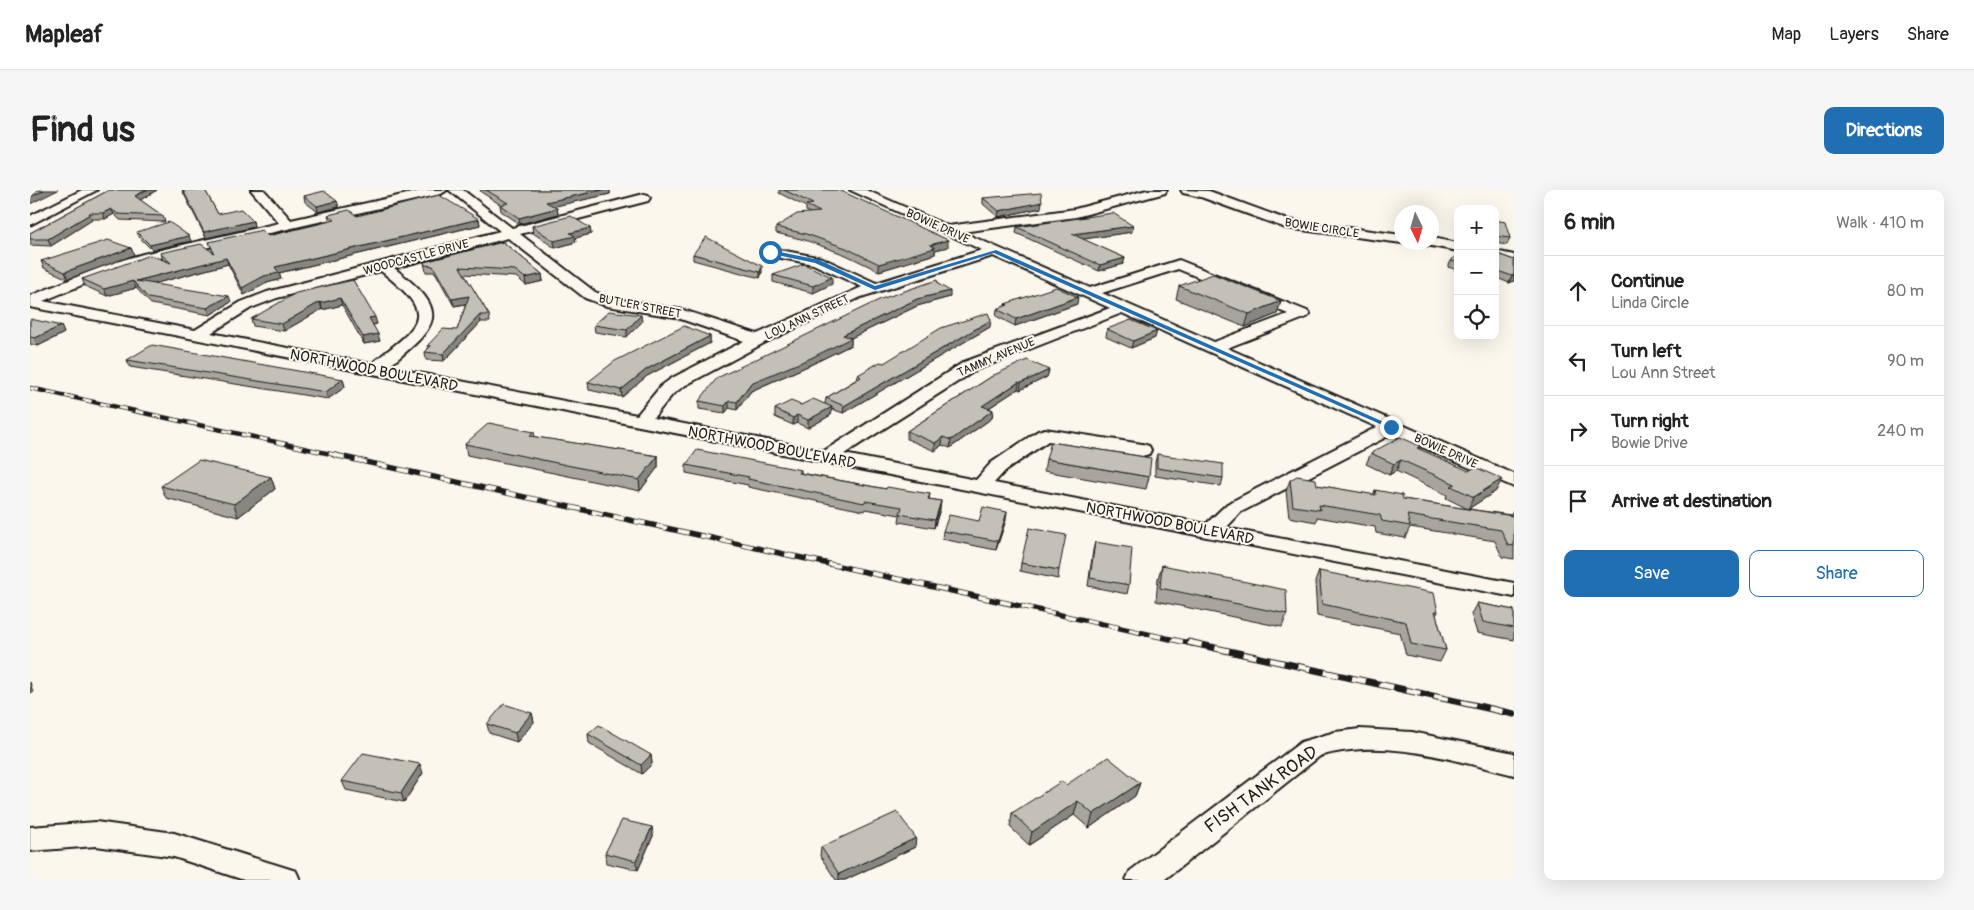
<!DOCTYPE html>
<html lang="en">
<head>
<meta charset="utf-8">
<style>
	:root { --surface:#fff; --page:#f6f6f6; --text:#222; --muted:#767676; --line:#e0e0e0; --accent:#1f6fb2 }
	body { margin:0; font-family:Pangolin,sans-serif; background:var(--page); color:var(--text) }
	.controls { position:absolute; right:15px; top:15px; display:grid; overflow:hidden; border-radius:10px; box-shadow:0 5px 20px #0002 }
	.controls button { width:45px; height:45px; display:grid; place-items:center; padding:0; border:0; border-bottom:1px solid var(--line); background:var(--surface); color:var(--text); font:25px sans-serif }
	.compass { position:absolute; left:1364px; top:15px; width:45px; height:45px; border-radius:50%; background:var(--surface); box-shadow:0 5px 20px #0002; rotate:175deg }
	.stop { position:absolute; width:15px; height:15px; margin:-11px; border:4px solid #1f6fb2; border-radius:50%; background:#fff }
	.stop.end { background:#1f6fb2; border-color:#fff; box-shadow:0 1px 5px #0008 }
	.list { margin:0; padding:0; list-style:none }
	h2 { display:flex; justify-content:space-between; align-items:center; height:65px; margin:0; padding:0 20px; font-size:21px }
	h2 small { font-size:16px; font-weight:400; color:var(--muted) }
	.list li { display:grid; grid-template-columns:32px 1fr auto; gap:15px; align-items:center; box-sizing:border-box; height:70px; padding:0 20px; border-top:1px solid var(--line) }
	.list b { display:block; font-size:19px; white-space:nowrap }
	.list p { margin:0; font-size:16px; white-space:nowrap; color:var(--muted) }
	.list em { font-size:16px; font-style:normal; color:var(--muted) }
	.actions { display:flex; gap:10px; padding:15px 20px }
	.actions a { flex:1; padding:11px 0; border:1px solid var(--accent); border-radius:10px; text-align:center; font-size:18px; color:var(--accent) }
	.actions .main { background:var(--accent); color:#fff }
	.icon { flex:none; width:28px; height:28px; fill:none; stroke:currentColor; stroke-width:2; stroke-linecap:round; stroke-linejoin:round }
	.map { position:relative; flex:none; width:1484px; height:690px; overflow:hidden; border-radius:10px }
	header { display:flex; align-items:center; gap:30px; box-sizing:border-box; height:70px; padding:0 25px; background:var(--surface); border-bottom:1px solid var(--line) }
	header strong { font-size:24px }
	nav { display:flex; gap:28px; margin-inline-start:auto; font-size:18px }
	.intro { display:flex; align-items:center; justify-content:space-between; box-sizing:border-box; height:120px; padding:0 30px }
	h1 { margin:0; font-size:35px }
	.button { padding:12px 22px; border-radius:10px; background:var(--accent); color:#fff; font-size:18px; font-weight:700 }
	main { display:flex; gap:30px; padding:0 30px }
	aside { flex:1; background:var(--surface); border-radius:10px; box-shadow:0 5px 20px #0002 }
	.map>svg:first-child { display:block }
</style>
</head>
<body>
<header>
<strong>Mapleaf</strong>
<nav><a>Map</a><a>Layers</a><a>Share</a></nav>
</header>
<div class="intro"><h1>Find us</h1><a class="button">Directions</a></div>
<main>
<div class="map">
<svg width="1484" height="690" viewBox="0 0 1484 690">
	<rect width="100%" height="100%" fill="#fbf7ec"/>
	<filter id="ink" filterUnits="userSpaceOnUse"><feTurbulence type="fractalNoise" baseFrequency=".02" numOctaves="2"/><feDisplacementMap in="SourceGraphic" scale="10" xChannelSelector="R" yChannelSelector="G"/><feConvolveMatrix kernelMatrix="1 2 1 2 8 2 1 2 1" color-interpolation-filters="sRGB"/></filter>
	<g filter="url(#ink)">
		<g fill="none" stroke-linecap="round" stroke-linejoin="round">
			<defs>
				<g id="minor">
					<polygon points="52,0 67,0 0,35 0,26"/>
					<path d="M221 0H234L261 30 395 0H417L411 4 122 70 86 81 13 111 165 140 211 112 237 102 470 41 419 0H433L482 38 614 4 618 5 620 8 618 11 490 44 565 102 580 108 653 120 727 144 832 97 783 74 735 65 733 62 735 59 740 58 792 68 846 93 952 60 820 0H836L918 36 1045 19 1117 0H1137L1135 3 1046 27 932 42 1060 98 1149 70 1277 121 1280 124 1277 127 1197 158 1484 284V297L1362 244 1211 322 1196 338 1484 393V407L0 117V106L76 75 113 64 249 33ZM478 48 555 108 577 116 645 127 714 151 642 188 631 196 607 225 358 177C408 136 423 123 364 78ZM963 66 1080 118 934 172 794 261 623 228 643 204 654 196 734 153 831 107ZM1148 79 1258 124 1184 152 1072 103ZM351 81C409 127 391 134 341 174L181 143 221 118 247 108ZM1092 123 1347 237 1197 314 1176 334 964 293 975 281 1018 251 1112 266 1119 264 1121 260 1119 256 1112 254 1015 239 1008 241 961 273 946 290 814 264 946 180Z"/>
					<polygon points="1151,0 1179,1 1258,30 1372,45 1372,52 1374,52 1372,53 1256,38 1171,7 1153,3"/>
					<polygon points="1402,48 1428,53 1428,61 1396,55 1395,52 1402,52"/>
					<polygon points="1465,61 1484,65 1484,73 1465,69"/>
					<path d="M1330 539 1382 542 1484 563V585C1422 570 1354 547 1290 566L1134 690H1096L1100 681 1271 552 1305 542Z"/>
					<polygon points="66,632 144,643 266,681 270,690 214,690 144,667 66,656 0,661 0,637"/>
				</g>
			</defs>
			<use href="#minor" stroke="#1c1c1c" stroke-width="4"/>
			<use href="#minor" fill="#fbf7ec" fill-rule="evenodd"/>
			<defs>
				<polyline id="rail-far2" points="0,198 310,266"/>
				<polyline id="rail-far1" points="304,265 1163,454"/>
				<polyline id="rail" points="1158,452 1484,524"/>
			</defs>
			<use href="#rail-far2" stroke="#1c1c1c" stroke-width="4.5"/>
			<use href="#rail-far1" stroke="#1c1c1c" stroke-width="5.5"/>
			<use href="#rail" stroke="#1c1c1c" stroke-width="7"/>
			<use href="#rail-far2" stroke="#fbf7ec" stroke-width="3" stroke-dasharray="9" stroke-linecap="butt"/>
			<use href="#rail-far1" stroke="#fbf7ec" stroke-width="4" stroke-dasharray="11" stroke-linecap="butt"/>
			<use href="#rail" stroke="#fbf7ec" stroke-width="5" stroke-dasharray="14" stroke-linecap="butt"/>
		</g>
		<g fill="#a8a59e" stroke="#1c1c1c">
			<polygon points="79,0 127,0 110,10 133,26 135,32 90,30 84,24 75,29 61,29 62,30 21,56 0,55 0,43"/>
			<polygon points="152,0 175,0 188,24 223,31 224,37 176,48"/>
			<polygon points="450,0 580,0 580,4 524,16 527,18 528,24 490,34 471,21 470,15 471,15 451,2"/>
			<polygon points="749,0 809,0 918,57 905,60 905,64 849,81 816,65 775,50 746,43 746,37 780,23 776,21 776,17 749,3"/>
			<polygon points="274,6 309,17 288,22 275,12"/>
			<polygon points="953,8 1011,18 968,27 953,14"/>
			<polygon points="298,25 449,29 450,35 249,83 251,89 237,93 214,105 198,74 123,94 201,112 180,125 121,114 106,98 77,106 55,96 52,89 133,70 130,63 183,62 179,52 238,46 300,31"/>
			<polygon points="1465,30 1480,48 1477,55 1465,53"/>
			<polygon points="502,36 560,38 561,44 545,48 546,52 525,58 503,43"/>
			<polygon points="987,37 1102,42 1052,49 1095,68 1093,74 1069,81 986,43"/>
			<polygon points="107,42 161,51 122,60 109,47"/>
			<polygon points="473,52 512,84 513,91 496,95 486,87 434,84 459,125 460,132 451,132 414,171 396,170 395,162 398,159 397,156 427,140 436,114 424,116 405,82 396,82 394,72"/>
			<polygon points="101,58 104,65 38,89 14,78 11,71"/>
			<polygon points="1428,63 1428,80 1418,77 1421,71"/>
			<polygon points="1465,63 1484,70 1484,91 1479,93 1465,87"/>
			<polygon points="663,64 732,82 730,88 663,70"/>
			<polygon points="743,85 802,94 783,103 743,92"/>
			<polygon points="323,90 347,134 343,135 350,151 334,154 312,115 292,120 292,119 254,141 223,136 221,129"/>
			<polygon points="908,94 920,107 887,116 821,148 821,155 780,175 721,201 707,220 699,218 695,223 669,219 669,211"/>
			<polygon points="1149,96 1251,111 1247,124 1215,137 1146,109"/>
			<polygon points="975,114 1047,114 985,136 966,126 967,119 975,116"/>
			<polygon points="0,130 31,136 34,143 8,156 0,154"/>
			<polygon points="612,132 597,147 565,142 564,135"/>
			<polygon points="960,137 813,223 802,219 801,225 778,238 767,233 763,235 745,227 745,219 771,215 795,214 796,208 827,189 828,185 854,173"/>
			<polygon points="1077,139 1125,148 1101,158 1076,147"/>
			<polygon points="680,146 680,153 617,186 592,207 559,200 558,192"/>
			<polygon points="97,170 313,189 315,197 298,209 100,177"/>
			<polygon points="1019,180 1017,187 990,200 988,199 959,218 963,220 962,228 920,258 912,255 905,261 877,249 877,241 964,185"/>
			<polygon points="504,242 505,247 628,266 628,277 610,301 437,265 435,254"/>
			<polygon points="1390,256 1389,259 1466,301 1438,319 1481,325 1484,319 1484,369 1472,367 1465,351 1380,337 1375,348 1346,343 1345,337 1287,327 1286,332 1259,327 1256,301 1260,290 1287,295 1343,305 1345,300 1373,309 1438,319 1416,308 1417,305 1366,281 1359,285 1336,274 1341,263"/>
			<polygon points="1127,264 1193,288 1191,296 1125,286 1125,272"/>
			<polygon points="1016,269 1119,287 1116,299 1014,281"/>
			<polygon points="656,275 771,280 771,283 856,299 900,304 899,309 911,311 910,319 904,338 869,332 870,325 835,319 834,321 718,297 718,295 656,283"/>
			<polygon points="241,287 245,299 208,327 136,308 131,296"/>
			<polygon points="976,330 966,360 912,349 913,341 949,331"/>
			<polygon points="1065,352 1099,395 1097,404 1058,396 1063,360"/>
			<polygon points="991,373 1029,380 1028,389 990,381"/>
			<polygon points="1132,375 1257,424 1252,437 1126,411 1128,388"/>
			<polygon points="1289,381 1408,422 1406,425 1416,460 1410,472 1376,465 1370,443 1287,426 1285,392"/>
			<polygon points="1447,413 1484,420 1484,450 1447,443 1441,424"/>
			<polygon points="502,523 504,532 487,552 459,543 457,534"/>
			<polygon points="558,544 621,565 622,574 612,584 559,553"/>
			<polygon points="393,583 374,612 316,600 312,591"/>
			<polygon points="1110,593 1105,606 1059,638 1044,625 999,655 980,637 982,623 1036,595"/>
			<polygon points="622,637 623,646 608,680 576,673 575,663"/>
			<polygon points="791,657 885,657 815,690 806,690 790,666"/>
		</g>
		<g fill="#888681" stroke="#1c1c1c">
			<polygon points="14,0 28,0 0,14 0,7"/>
			<polygon points="116,0 127,0 107,12 105,6"/>
			<polygon points="572,0 580,0 580,4 517,18 516,12"/>
			<polygon points="307,11 309,17 288,22 287,16"/>
			<polygon points="1012,12 1011,18 968,27 969,21"/>
			<polygon points="527,18 528,24 490,34 489,28"/>
			<polygon points="81,19 84,24 75,29 73,23"/>
			<polygon points="60,24 62,30 21,56 18,49"/>
			<polygon points="449,29 450,35 249,83 251,89 237,93 214,105 212,98 245,77"/>
			<polygon points="223,31 224,37 176,48 174,42"/>
			<polygon points="1103,36 1102,42 1041,51 1042,44"/>
			<polygon points="560,38 561,44 545,48 546,52 525,58 524,51 540,43"/>
			<polygon points="159,46 161,51 122,60 120,55"/>
			<polygon points="918,50 918,57 905,60 905,64 849,81 849,74 900,55"/>
			<polygon points="101,58 104,65 38,89 35,82"/>
			<polygon points="196,68 198,74 108,98 106,91"/>
			<polygon points="1095,68 1093,74 1069,81 1070,75"/>
			<polygon points="732,76 732,82 730,88 730,82"/>
			<polygon points="512,84 513,91 496,95 495,88"/>
			<polygon points="1484,85 1484,91 1479,93 1482,86"/>
			<polygon points="802,87 802,94 783,103 783,96"/>
			<polygon points="103,91 106,98 77,106 74,99"/>
			<polygon points="920,101 920,107 887,116 821,148 821,155 780,175 721,201 707,220 707,212 721,193 813,145 887,109"/>
			<polygon points="199,106 201,112 180,125 177,118"/>
			<polygon points="439,106 440,113 424,116 422,109"/>
			<polygon points="1048,107 1047,114 985,136 986,129"/>
			<polygon points="310,108 312,115 292,120 291,113"/>
			<polygon points="1251,111 1247,124 1215,137 1219,124"/>
			<polygon points="290,112 292,119 254,141 252,134"/>
			<polygon points="450,125 451,132 414,171 413,164"/>
			<polygon points="611,125 612,132 597,147 597,140"/>
			<polygon points="345,127 347,134 341,135 339,128"/>
			<polygon points="961,130 960,137 813,223 814,216"/>
			<polygon points="31,136 34,143 8,156 5,148"/>
			<polygon points="1127,141 1125,148 1101,158 1103,151"/>
			<polygon points="348,144 350,151 334,154 333,147"/>
			<polygon points="680,146 680,153 617,186 592,207 591,200 617,179"/>
			<polygon points="1019,180 1017,187 990,200 991,193"/>
			<polygon points="313,189 315,197 298,209 296,202"/>
			<polygon points="989,192 988,199 951,223 952,216"/>
			<polygon points="699,211 699,218 695,223 695,216"/>
			<polygon points="802,217 801,225 778,238 778,230"/>
			<polygon points="963,220 962,228 920,258 921,250"/>
			<polygon points="767,225 767,233 763,235 763,228"/>
			<polygon points="913,247 912,255 905,261 905,253"/>
			<polygon points="628,266 628,277 610,301 609,290"/>
			<polygon points="1371,270 1366,281 1359,285 1364,274"/>
			<polygon points="241,287 245,299 208,327 204,314"/>
			<polygon points="1472,289 1466,301 1438,319 1444,307"/>
			<polygon points="911,311 910,319 904,338 905,330"/>
			<polygon points="977,322 976,330 966,360 968,351"/>
			<polygon points="0,492 3,502 0,503"/>
			<polygon points="502,523 504,532 487,552 485,543"/>
			<polygon points="621,565 622,574 612,584 611,575"/>
			<polygon points="390,574 393,583 374,612 371,603"/>
			<polygon points="1110,593 1105,606 1059,638 1063,624"/>
			<polygon points="1048,611 1044,625 999,655 1002,642"/>
			<polygon points="622,637 623,646 608,680 606,671"/>
			<polygon points="886,648 885,657 815,690 809,690 809,684"/>
		</g>
		<g fill="#c3c0b8" stroke="#1c1c1c">
			<polygon points="0,0 14,0 0,7"/>
			<polygon points="79,0 116,0 105,6 133,26 88,24 81,19 73,23 59,23 60,24 18,49 0,49 0,43"/>
			<polygon points="153,0 175,0 188,24 211,19 223,31 174,42"/>
			<polygon points="456,0 572,0 516,12 527,18 489,28 470,15 478,13"/>
			<polygon points="754,0 809,0 918,50 900,55 905,58 849,74 816,58 776,44 746,37 767,24 790,22 776,15 783,14"/>
			<polygon points="294,1 307,11 287,16 274,6"/>
			<polygon points="1011,3 1012,12 969,21 953,8"/>
			<polygon points="409,5 449,29 245,77 249,83 234,86 212,98 196,68 106,91 199,106 177,118 118,108 103,91 74,99 52,89 120,65 141,73 130,63 171,54 184,63 179,52 232,40 238,46 305,30 298,25 319,20 327,26"/>
			<polygon points="1083,23 1103,36 1042,44 1095,68 1070,75 987,37"/>
			<polygon points="541,26 560,38 540,43 545,46 524,51 502,36"/>
			<polygon points="1465,30 1475,32 1480,48 1465,46"/>
			<polygon points="139,32 159,46 120,55 107,42"/>
			<polygon points="676,47 732,76 730,82 663,64"/>
			<polygon points="78,50 101,58 35,82 11,71"/>
			<polygon points="473,52 512,84 495,88 485,80 430,77 459,125 450,125 413,164 395,162 401,156 397,156 413,139 427,140 439,106 422,109 403,76 395,75 394,72"/>
			<polygon points="1428,63 1428,72 1421,71"/>
			<polygon points="1465,63 1484,70 1484,85 1482,86 1465,80"/>
			<polygon points="774,74 802,87 783,96 743,85"/>
			<polygon points="1183,84 1251,111 1219,124 1149,96"/>
			<polygon points="323,90 345,127 339,128 348,144 333,147 310,108 291,113 290,112 252,134 221,129 266,103"/>
			<polygon points="907,90 908,94 920,101 887,109 813,145 821,148 781,168 721,193 707,212 699,211 695,216 669,211 687,188 851,109"/>
			<polygon points="1026,97 1048,107 986,129 967,119 978,115 975,114"/>
			<polygon points="579,121 611,125 597,140 564,135"/>
			<polygon points="958,123 961,130 814,216 796,208 831,187 828,185 850,172 854,173 911,138"/>
			<polygon points="1,129 31,136 5,148 0,147 0,130"/>
			<polygon points="1101,130 1127,141 1103,151 1077,139"/>
			<polygon points="654,136 680,146 617,179 591,200 558,192 585,171"/>
			<polygon points="122,155 313,189 296,202 97,170"/>
			<polygon points="997,170 1019,180 991,193 989,192 952,216 963,220 921,250 913,247 905,253 877,241 964,185"/>
			<polygon points="783,209 802,217 778,230 767,225 763,228 745,219 761,211 771,215"/>
			<polygon points="459,233 504,242 500,246 628,266 609,290 435,254"/>
			<polygon points="1370,247 1390,256 1387,258 1439,281 1445,277 1472,289 1444,307 1421,296 1425,294 1371,270 1364,274 1341,263"/>
			<polygon points="1021,252 1121,268 1119,287 1016,269"/>
			<polygon points="667,260 771,280 769,283 856,299 857,297 900,304 898,309 911,311 905,330 870,324 872,317 835,311 834,313 718,289 719,287 656,275"/>
			<polygon points="1127,264 1193,274 1193,288 1127,278"/>
			<polygon points="169,270 241,287 204,314 131,296"/>
			<polygon points="1267,286 1286,289 1287,295 1346,305 1345,300 1372,305 1373,309 1483,326 1484,324 1484,356 1478,355 1471,340 1377,325 1380,336 1352,331 1350,325 1289,315 1290,320 1263,316 1260,290"/>
			<polygon points="953,317 977,322 968,351 913,341 919,325 949,331"/>
			<polygon points="999,338 1036,345 1029,380 991,373"/>
			<polygon points="1065,352 1102,358 1099,395 1060,388"/>
			<polygon points="1132,375 1256,400 1257,424 1130,398"/>
			<polygon points="1289,381 1404,403 1408,422 1405,421 1416,460 1381,454 1376,432 1292,414"/>
			<polygon points="1447,413 1484,420 1484,438 1453,432"/>
			<polygon points="474,514 502,523 485,543 457,534"/>
			<polygon points="569,535 621,565 611,575 558,544"/>
			<polygon points="333,563 390,574 371,603 312,591"/>
			<polygon points="1078,567 1110,593 1063,624 1048,611 1002,642 982,623 1032,591 1036,595"/>
			<polygon points="867,622 886,648 809,684 791,657"/>
			<polygon points="592,630 622,637 606,671 575,663"/>
		</g>
	</g>
	<polygon fill="#1f6fb2" points="740,60 789,70 845,96 966,60 1365,237 1359,238 964,63 845,100 785,73 738,63"/>
	<g text-anchor="middle" stroke-width="4" stroke-linejoin="round" paint-order="stroke">
		<g font-size="12" fill="#1c1c1c" stroke="#fbf7ec">
			<text transform="translate(908 36) rotate(24)" y="4">BOWIE DRIVE</text>
			<text transform="translate(1292 38) rotate(9)" y="4">BOWIE CIRCLE</text>
			<text transform="translate(386 67) rotate(-15)" y="4">WOODCASTLE DRIVE</text>
			<text transform="translate(610 116) rotate(11)" y="4">BUTLER STREET</text>
			<text transform="translate(777 127) rotate(-25)" y="4">LOU ANN STREET</text>
			<text transform="translate(966 167) rotate(-23)" y="4">TAMMY AVENUE</text>
			<text transform="translate(1416 261) rotate(24)" y="4">BOWIE DRIVE</text>
		</g>
		<g font-size="15" fill="#1c1c1c" stroke="#fbf7ec">
			<text transform="translate(344 180) rotate(11)" y="5">NORTHWOOD BOULEVARD</text>
			<text transform="translate(742 257) rotate(11)" y="5">NORTHWOOD BOULEVARD</text>
			<text transform="translate(1140 333) rotate(11)" y="5">NORTHWOOD BOULEVARD</text>
		</g>
		<g font-size="18" fill="#1c1c1c" stroke="#fbf7ec">
			<text transform="translate(1231 599) rotate(-36)" y="6">FISH TANK ROAD</text>
		</g>
	</g>
</svg>
<div class="controls">
<button>+</button>
<button>−</button>
<button><svg class="icon" aria-label="locate" viewBox="0 0 24 24"><circle cx="12" cy="12" r="6"/><path d="M12 2v4M12 18v4M2 12h4M18 12h4"/></svg></button>
</div>
<svg class="compass" viewBox="-18 -18 36 36"><path d="M0-13l5 13h-10z" fill="#e53935"/><path d="M0 13l5-13h-10z" fill="#767676"/></svg>
<div class="stop" style="left:740px;top:62px"></div>
<div class="stop end" style="left:1361px;top:237px"></div>
</div>
<aside>
<h2>6 min<small>Walk · 410 m</small></h2>
<ul class="list">
<li><svg class="icon" aria-label="ahead" viewBox="0 0 24 24"><path d="M12 20V5M6 11l6-6 6 6"/></svg><div><b>Continue</b><p>Linda Circle</p></div><em>80 m</em></li>
<li><svg class="icon" aria-label="left" viewBox="0 0 24 24"><path d="M17 20v-9H6M10 6l-5 5 5 5"/></svg><div><b>Turn left</b><p>Lou Ann Street</p></div><em>90 m</em></li>
<li><svg class="icon" aria-label="right" viewBox="0 0 24 24"><path d="M7 20v-9h11M14 6l5 5-5 5"/></svg><div><b>Turn right</b><p>Bowie Drive</p></div><em>240 m</em></li>
<li><svg class="icon" aria-label="arrive" viewBox="0 0 24 24"><path d="M6 21V4h12l-3 4 3 4H6"/></svg><div><b>Arrive at destination</b></div></li>
</ul>
<div class="actions"><a class="main">Save</a><a>Share</a></div>
</aside>
</main>
</body>
</html>
